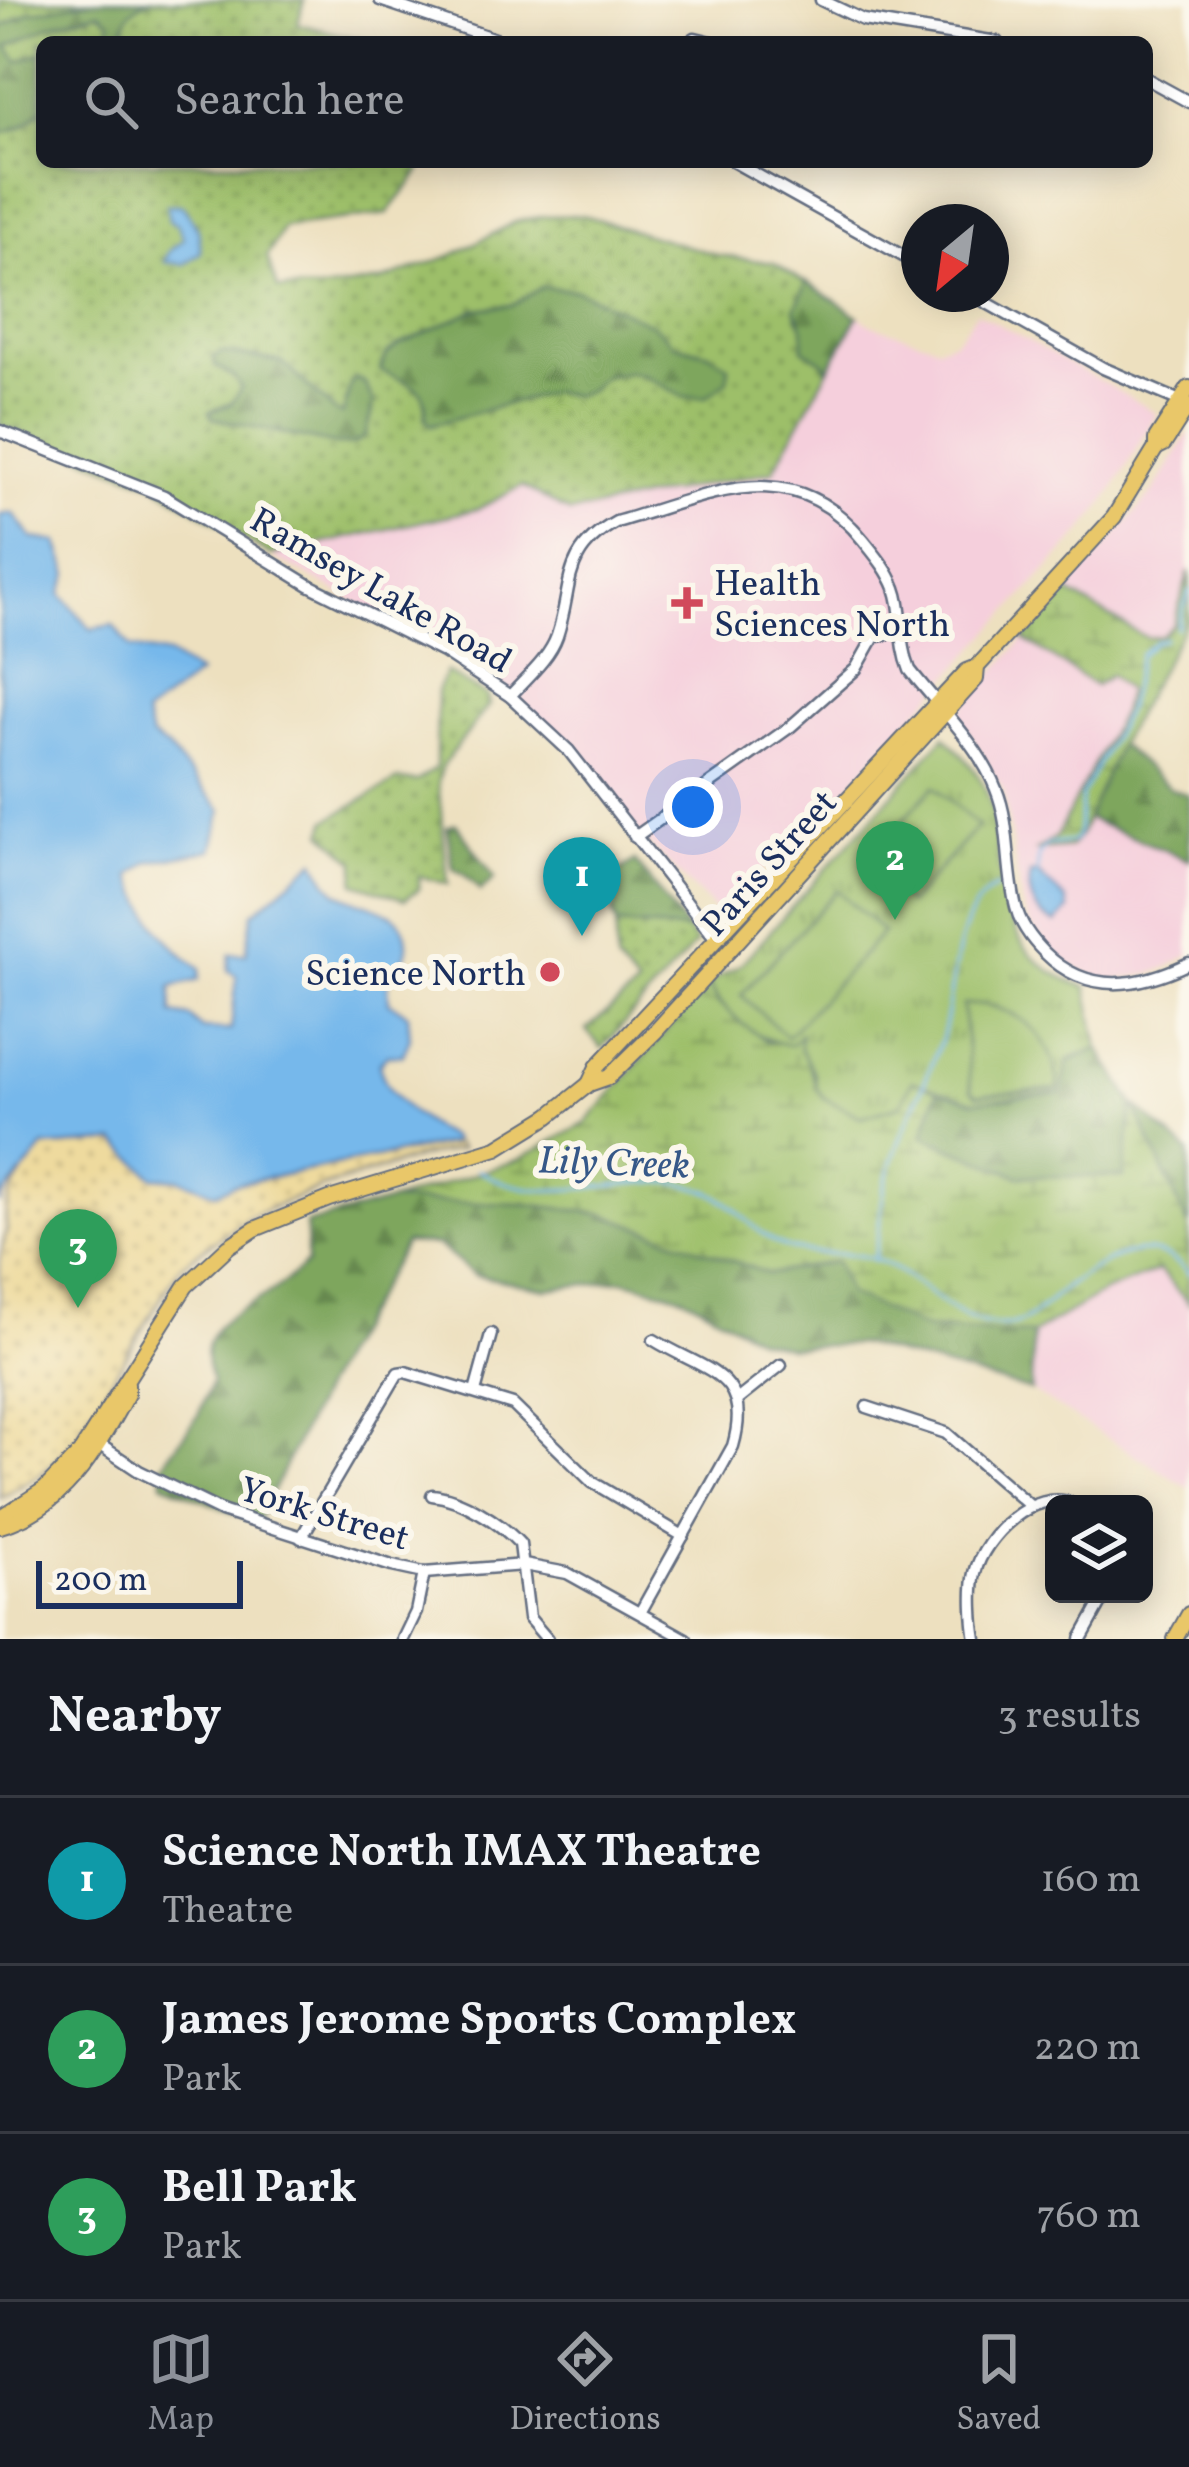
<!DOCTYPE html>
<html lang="en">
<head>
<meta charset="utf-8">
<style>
	:root { --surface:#171b24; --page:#20242c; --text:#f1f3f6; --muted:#9ea1a6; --line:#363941; --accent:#8c9099 }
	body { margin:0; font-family:Vollkorn,serif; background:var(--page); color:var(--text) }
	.controls { position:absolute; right:36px; bottom:36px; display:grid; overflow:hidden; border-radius:18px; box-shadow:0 6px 30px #0003 }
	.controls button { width:108px; height:108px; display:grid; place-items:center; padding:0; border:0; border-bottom:3px solid var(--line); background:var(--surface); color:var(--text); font:60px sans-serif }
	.compass { position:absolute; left:901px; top:204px; width:108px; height:108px; border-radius:50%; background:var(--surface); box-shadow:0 6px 30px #0003; rotate:209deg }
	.scale { position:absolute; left:36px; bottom:30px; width:207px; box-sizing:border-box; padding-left:12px; border:6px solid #1b2f5e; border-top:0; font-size:33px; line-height:42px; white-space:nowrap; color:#1b2f5e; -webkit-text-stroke:9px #fbf7ec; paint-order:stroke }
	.you { position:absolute; left:693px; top:807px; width:42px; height:42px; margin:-30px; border:9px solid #fff; border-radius:50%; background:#1a73e8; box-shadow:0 0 0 18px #1a73e833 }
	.badge { display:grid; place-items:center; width:78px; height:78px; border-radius:50%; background:var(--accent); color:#fff; font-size:39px; font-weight:700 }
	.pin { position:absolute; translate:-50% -99px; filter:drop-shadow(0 3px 6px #0008) }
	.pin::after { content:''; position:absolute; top:63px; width:42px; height:36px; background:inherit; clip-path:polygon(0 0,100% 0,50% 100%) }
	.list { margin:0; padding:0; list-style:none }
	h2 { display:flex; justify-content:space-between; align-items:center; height:156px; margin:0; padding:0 48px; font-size:51px }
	h2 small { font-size:39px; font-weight:400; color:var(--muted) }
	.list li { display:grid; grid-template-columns:78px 1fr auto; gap:36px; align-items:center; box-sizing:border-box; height:168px; padding:0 48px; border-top:3px solid var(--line) }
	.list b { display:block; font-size:45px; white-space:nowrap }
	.list p { margin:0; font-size:39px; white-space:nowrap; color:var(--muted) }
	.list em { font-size:39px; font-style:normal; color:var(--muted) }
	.icon { flex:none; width:66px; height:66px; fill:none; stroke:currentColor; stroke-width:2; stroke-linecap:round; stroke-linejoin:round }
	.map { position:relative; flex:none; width:1189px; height:1639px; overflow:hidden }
	.search { position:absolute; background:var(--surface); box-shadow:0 6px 30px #0003; left:36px; right:36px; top:36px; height:132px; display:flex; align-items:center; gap:30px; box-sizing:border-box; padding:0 42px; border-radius:18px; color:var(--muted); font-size:45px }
	.sheet { height:660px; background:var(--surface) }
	nav { display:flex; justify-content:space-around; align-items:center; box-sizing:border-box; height:168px; border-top:3px solid var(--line); background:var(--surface); font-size:33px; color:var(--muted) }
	nav a { display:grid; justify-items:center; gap:6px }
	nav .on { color:var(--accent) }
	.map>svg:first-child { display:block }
</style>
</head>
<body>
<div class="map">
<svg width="1189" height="1639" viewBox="0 0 1189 1639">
	<defs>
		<pattern id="grass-dots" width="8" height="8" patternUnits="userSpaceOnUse" patternTransform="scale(3)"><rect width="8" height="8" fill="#9dbf69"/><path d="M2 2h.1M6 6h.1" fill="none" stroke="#7f9c5a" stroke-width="1.8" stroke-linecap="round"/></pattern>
		<pattern id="forest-firs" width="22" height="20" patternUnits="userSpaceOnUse" patternTransform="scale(3)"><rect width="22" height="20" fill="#7ea65d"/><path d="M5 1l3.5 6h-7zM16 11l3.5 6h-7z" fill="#668850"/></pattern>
		<pattern id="wetland-marsh" width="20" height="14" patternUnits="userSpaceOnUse" patternTransform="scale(3)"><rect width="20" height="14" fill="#9dbf69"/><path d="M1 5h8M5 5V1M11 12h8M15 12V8" fill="none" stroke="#7f9c5a"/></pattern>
		<pattern id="sand-dots" width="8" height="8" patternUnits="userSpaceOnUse" patternTransform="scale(3)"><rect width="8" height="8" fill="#eeda9e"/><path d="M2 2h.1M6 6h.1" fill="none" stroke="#ccbb8a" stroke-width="1.8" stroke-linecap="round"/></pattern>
		<pattern id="park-tufts" width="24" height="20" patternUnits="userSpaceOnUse" patternTransform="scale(3)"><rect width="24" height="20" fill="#9dbf69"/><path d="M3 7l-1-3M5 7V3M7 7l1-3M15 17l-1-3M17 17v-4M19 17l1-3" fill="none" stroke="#7f9c5a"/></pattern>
	</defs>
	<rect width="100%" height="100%" fill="#fbf7ec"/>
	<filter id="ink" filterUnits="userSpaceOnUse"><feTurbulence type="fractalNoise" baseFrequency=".00833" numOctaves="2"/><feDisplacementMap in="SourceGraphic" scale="24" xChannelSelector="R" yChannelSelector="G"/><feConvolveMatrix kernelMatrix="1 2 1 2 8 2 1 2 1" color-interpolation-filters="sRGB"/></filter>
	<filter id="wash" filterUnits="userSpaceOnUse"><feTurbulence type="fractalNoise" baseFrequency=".004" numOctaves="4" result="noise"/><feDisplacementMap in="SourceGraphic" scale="48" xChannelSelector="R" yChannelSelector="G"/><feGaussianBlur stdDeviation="2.7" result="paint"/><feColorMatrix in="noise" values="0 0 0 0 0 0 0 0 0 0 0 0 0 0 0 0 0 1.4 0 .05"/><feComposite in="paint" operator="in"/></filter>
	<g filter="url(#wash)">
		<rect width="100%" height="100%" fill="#ede0bf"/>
		<g fill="#f5cfdc">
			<polygon points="977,312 1157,413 1112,492 1082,532 845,790 718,913 643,839 571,748 444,651 270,555 478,509 523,486 570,513 773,471 858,316 872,325 938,346 955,341"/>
			<polygon points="1189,432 1189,572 1174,624 1163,636 1147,638 1067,592 1154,491"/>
			<polygon points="1024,639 1094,686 1110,674 1128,691 1121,713 1056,838 1040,850 1070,847 1080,835 1085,818 1189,860 1189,955 1170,966 1151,974 1114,980 1096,977 1057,959 1030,924 1022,903 1004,792 958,713"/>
			<polygon points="1159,1269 1189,1304 1189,1488 1031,1391 1033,1334 1104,1292"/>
		</g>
		<g fill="url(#grass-dots)" stroke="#5c7764" stroke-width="3">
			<polygon points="0,0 304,0 298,24 373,42 42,42 42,162 422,162 420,172 387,214 284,227 267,257 278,289 323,290 381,281 453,255 515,222 545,216 583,215 717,255 774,263 858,316 773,471 570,513 522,486 478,509 270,555 152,483 0,425"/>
			<polygon points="446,672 487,696 489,705 443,765 438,781 448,884 419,876 419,889 405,899 355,883 356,862 324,833 327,820 398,780 417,781 436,768 437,691"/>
			<polygon points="633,924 687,930 696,943 602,1048 586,1030 638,987 616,962 616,925"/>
		</g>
		<g fill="url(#forest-firs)" stroke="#4c6a5e" stroke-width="3">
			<path d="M97 0H153C128 6 124 18 123 42H102L109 34 110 21 99 12 50 25 7 47 18 61 42 52V108C30 122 19 132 0 133V28L30 12Z"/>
			<polygon points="807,282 858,316 828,370 824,362 803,349 803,328 795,309"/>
			<path d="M542 287 577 290 654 325 674 344 709 353 729 366 727 381 706 397H683L644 375 629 372 602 377 590 390 574 396 552 392 431 425 425 418C432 385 403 382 380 370L387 354 398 345 477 309 513 305Z"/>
			<polygon points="222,352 282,362 337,413 343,414 351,382 356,379 364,382 374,403 365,437 353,444 337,445 212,418 209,412 232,403 241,388 234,377 215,366 214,357"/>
			<polygon points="1119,744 1171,789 1189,795 1189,860 1085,818"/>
			<polygon points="456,824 495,878 480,891 464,874 453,869 447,827"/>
			<polygon points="635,861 687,930 616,925 612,913 620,894 612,877"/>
			<polygon points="1099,1048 1133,1103 1189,1153 1189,1228 1134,1105 1125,1178 1018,1176 923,1136 938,1089 973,1101"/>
			<path d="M392 1201 527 1204 604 1214 769 1274 837 1261 926 1329 1033 1334 1031 1391 862 1344 789 1347 759 1339 683 1296 623 1280 546 1289 474 1275 438 1245 405 1243 329 1376 257 1523 163 1483 162 1465 197 1417 212 1381C189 1324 240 1314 277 1288 287 1281 297 1271 307 1263L306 1224Z"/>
		</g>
		<g fill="url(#wetland-marsh)" stroke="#5c7764" stroke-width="3">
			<polygon points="1189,572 1189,617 1119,744 1080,835 1070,847 1038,850 1056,837 1121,713 1127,691 1110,675 1095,686 1024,639 1067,592 1147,638 1162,636 1174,624"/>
			<path d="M708 983 719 1004 768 1042 800 1035C818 1087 807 1089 861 1117L901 1105 912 1080 938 1089 923 1136 1018 1176 1124 1177 1133 1103 1189 1228V1304L1159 1270 1104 1292 1033 1334 926 1329 848 1294 836 1261 769 1274 604 1214 527 1204 392 1201 518 1160 586 1123Z"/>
		</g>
		<path fill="url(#sand-dots)" stroke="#84847e" stroke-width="3" d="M116 1142 154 1177 180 1179 216 1193 235 1184 455 1143 460 1149 423 1156 320 1188 248 1217 181 1265 77 1437 44 1472 0 1498V1255L7 1229C0 1197 24 1171 44 1147Z"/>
		<path fill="url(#park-tufts)" stroke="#5c7764" stroke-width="3" d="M945 736C961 754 980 772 988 796 994 810 994 827 996 842 1005 911 1010 964 1087 987L1099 1048 1068 1060 1062 1093 973 1101 912 1081 901 1105 861 1117 824 1098 816 1088 814 1073 800 1048 801 1035 791 1045C756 1041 724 1014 708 983L740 965Z"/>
		<g fill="#9dbf69" stroke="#5c7764" stroke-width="3">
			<polygon points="934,786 978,826 908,904 863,864"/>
			<polygon points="837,890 883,932 787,1037 741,995"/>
			<path d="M983 1004C1031 1015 1053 1041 1059 1089L977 1095 971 1090 963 1005Z"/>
		</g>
		<g fill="#76b8eb" stroke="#4874a4" stroke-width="3">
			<polygon points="167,205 182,205 198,229 201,252 184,264 165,262 169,252 184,239 178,225 169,220"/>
			<path d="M13 513 32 538 58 542 69 574 61 594 91 629 113 625 131 648 168 655 198 674 145 715 151 737 167 748 222 810 212 850 149 862 131 876C151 922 164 941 200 969L199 980 171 987 172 1014 190 1017 202 1029 231 1030 237 976 228 970 230 954H246L253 913 316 860C321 871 327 885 337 892 361 908 406 904 407 944 408 962 396 963 390 975 386 982 389 994 389 1002L408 1014 410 1038 403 1055H387L379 1064C385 1098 425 1124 453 1139L451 1143 235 1184 216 1193 180 1179 154 1177 116 1142 44 1147 2 1197 0 1204V515Z"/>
			<path d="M1037 873 1066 900 1069 910 1056 923C1034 915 1027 896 1030 874Z"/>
		</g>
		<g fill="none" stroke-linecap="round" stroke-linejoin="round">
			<g stroke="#76b8eb" stroke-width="3">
				<polyline points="1177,628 1189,591"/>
				<polyline points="1037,873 1039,854 1047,845 1074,841 1078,833 1082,795 1126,711 1140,655 1155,642 1165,639"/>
				<path d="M478 1170C553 1216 630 1165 702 1189 732 1199 748 1227 775 1242 809 1261 847 1247 882 1262 919 1279 950 1319 992 1325 1030 1330 1042 1304 1069 1285 1108 1257 1153 1231 1189 1274"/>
				<path d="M874 1260C879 1235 880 1210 885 1186 897 1135 925 1089 941 1039 955 996 951 910 997 887"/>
			</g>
		</g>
	</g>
	<g filter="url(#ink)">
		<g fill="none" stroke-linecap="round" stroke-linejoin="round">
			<defs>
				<g id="minor">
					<polyline points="380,0 504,42"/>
					<polyline points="821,0 863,20 997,42"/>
					<polyline points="689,42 695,38 712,42"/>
					<polyline points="1147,79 1189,102"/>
					<polyline points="734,162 919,265"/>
					<polyline points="971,294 1103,368 1187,404"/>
					<polyline points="0,431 164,496 309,585 443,652 510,696 569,751 716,939"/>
					<path d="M510 696C526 678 549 659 557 636 574 585 560 553 616 522 710 496 791 450 864 541 876 556 888 570 895 588 905 614 898 641 910 670 939 707 979 745 996 789 1011 825 1006 869 1016 907 1020 924 1033 941 1045 953 1088 996 1140 987 1189 963"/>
					<polyline points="635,837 790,727 856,669 874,637 899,631"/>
					<polyline points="475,1392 491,1334"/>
					<polyline points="737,1400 781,1365"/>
					<polyline points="867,1407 946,1433 1029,1505"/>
					<polyline points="94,1441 139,1471 221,1511 392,1566 424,1573 524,1565 567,1573 686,1639"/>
					<path d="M432 1495C461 1498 500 1522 520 1544L529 1618 547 1639"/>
					<polyline points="301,1538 398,1373 405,1372 513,1405 592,1482 683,1536"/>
					<path d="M641 1611 733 1446C754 1373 704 1371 654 1340"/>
					<polyline points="403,1639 416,1612 424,1573"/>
					<path d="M976 1639C973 1622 971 1591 975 1573 984 1536 1035 1487 1073 1504"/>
					<polyline points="1081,1639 1106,1594"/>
				</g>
				<g id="major">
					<polyline points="1156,448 1164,444 1189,405"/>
					<polyline points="589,1084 597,1067 967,671 977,667 1114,517 1156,448 1156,439 1189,388"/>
					<polyline points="0,1518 45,1489 80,1453 186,1286 229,1246 255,1229 329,1199 497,1148 549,1116 589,1084 609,1077 655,1032 976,679 977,667"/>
					<path d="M0 1526C66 1508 96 1450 127 1394V1384"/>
					<polyline points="1175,1639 1189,1614"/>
				</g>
			</defs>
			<use href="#minor" stroke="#646d80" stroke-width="15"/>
			<use href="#major" stroke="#646d80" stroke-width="18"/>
			<use href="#minor" stroke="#fff" stroke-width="10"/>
			<use href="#major" stroke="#e9c769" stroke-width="14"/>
		</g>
	</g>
	<g fill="#d1495b" stroke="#fbf7ec" stroke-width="4.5">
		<path d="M681 585h12v12h12v12h-12v12h-12v-12h-12v-12h12z"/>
		<circle cx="550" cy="972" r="12"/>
	</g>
	<g text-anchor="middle" stroke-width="12" stroke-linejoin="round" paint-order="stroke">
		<g font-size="36" fill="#1b2f5e" stroke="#fbf7ec" text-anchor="start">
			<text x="714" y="595">Health<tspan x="714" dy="41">Sciences North</tspan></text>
			<text x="526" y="985" text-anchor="end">Science North</text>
		</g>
		<g font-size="36" fill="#1b2f5e" stroke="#fbf7ec">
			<text transform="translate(382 589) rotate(30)" y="13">Ramsey Lake Road</text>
			<text transform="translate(768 862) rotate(-48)" y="13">Paris Street</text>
			<text transform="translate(325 1512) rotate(17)" y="13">York Street</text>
		</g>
		<g font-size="39" font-style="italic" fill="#365888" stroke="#fbf7ec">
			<text transform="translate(614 1161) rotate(2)" y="14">Lily Creek</text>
		</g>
	</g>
</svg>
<div class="controls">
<button><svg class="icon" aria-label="layers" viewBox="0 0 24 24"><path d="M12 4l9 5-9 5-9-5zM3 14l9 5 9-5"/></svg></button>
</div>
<svg class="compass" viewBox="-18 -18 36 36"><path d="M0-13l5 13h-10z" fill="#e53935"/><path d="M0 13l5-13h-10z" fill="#9ea1a6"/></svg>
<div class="scale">200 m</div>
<div class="you"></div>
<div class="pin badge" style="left:582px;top:936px;background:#0f9aa8">1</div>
<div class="pin badge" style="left:895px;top:920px;background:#2e9e5b">2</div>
<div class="pin badge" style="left:78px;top:1308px;background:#2e9e5b">3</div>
<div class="search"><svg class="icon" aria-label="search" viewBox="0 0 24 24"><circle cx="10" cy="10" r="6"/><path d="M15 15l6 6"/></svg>Search here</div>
</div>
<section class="sheet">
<h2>Nearby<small>3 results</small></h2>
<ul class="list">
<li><span class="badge" style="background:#0f9aa8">1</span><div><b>Science North IMAX Theatre</b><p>Theatre</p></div><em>160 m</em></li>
<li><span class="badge" style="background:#2e9e5b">2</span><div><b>James Jerome Sports Complex</b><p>Park</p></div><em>220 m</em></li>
<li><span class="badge" style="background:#2e9e5b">3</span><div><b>Bell Park</b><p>Park</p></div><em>760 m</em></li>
</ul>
</section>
<nav>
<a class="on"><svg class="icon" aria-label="map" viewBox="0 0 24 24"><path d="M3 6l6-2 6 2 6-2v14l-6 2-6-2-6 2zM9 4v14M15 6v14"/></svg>Map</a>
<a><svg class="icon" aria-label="directions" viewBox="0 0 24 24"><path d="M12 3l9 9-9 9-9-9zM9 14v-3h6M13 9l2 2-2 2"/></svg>Directions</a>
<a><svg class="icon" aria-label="saved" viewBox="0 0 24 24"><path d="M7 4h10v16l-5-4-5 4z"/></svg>Saved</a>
</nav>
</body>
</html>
